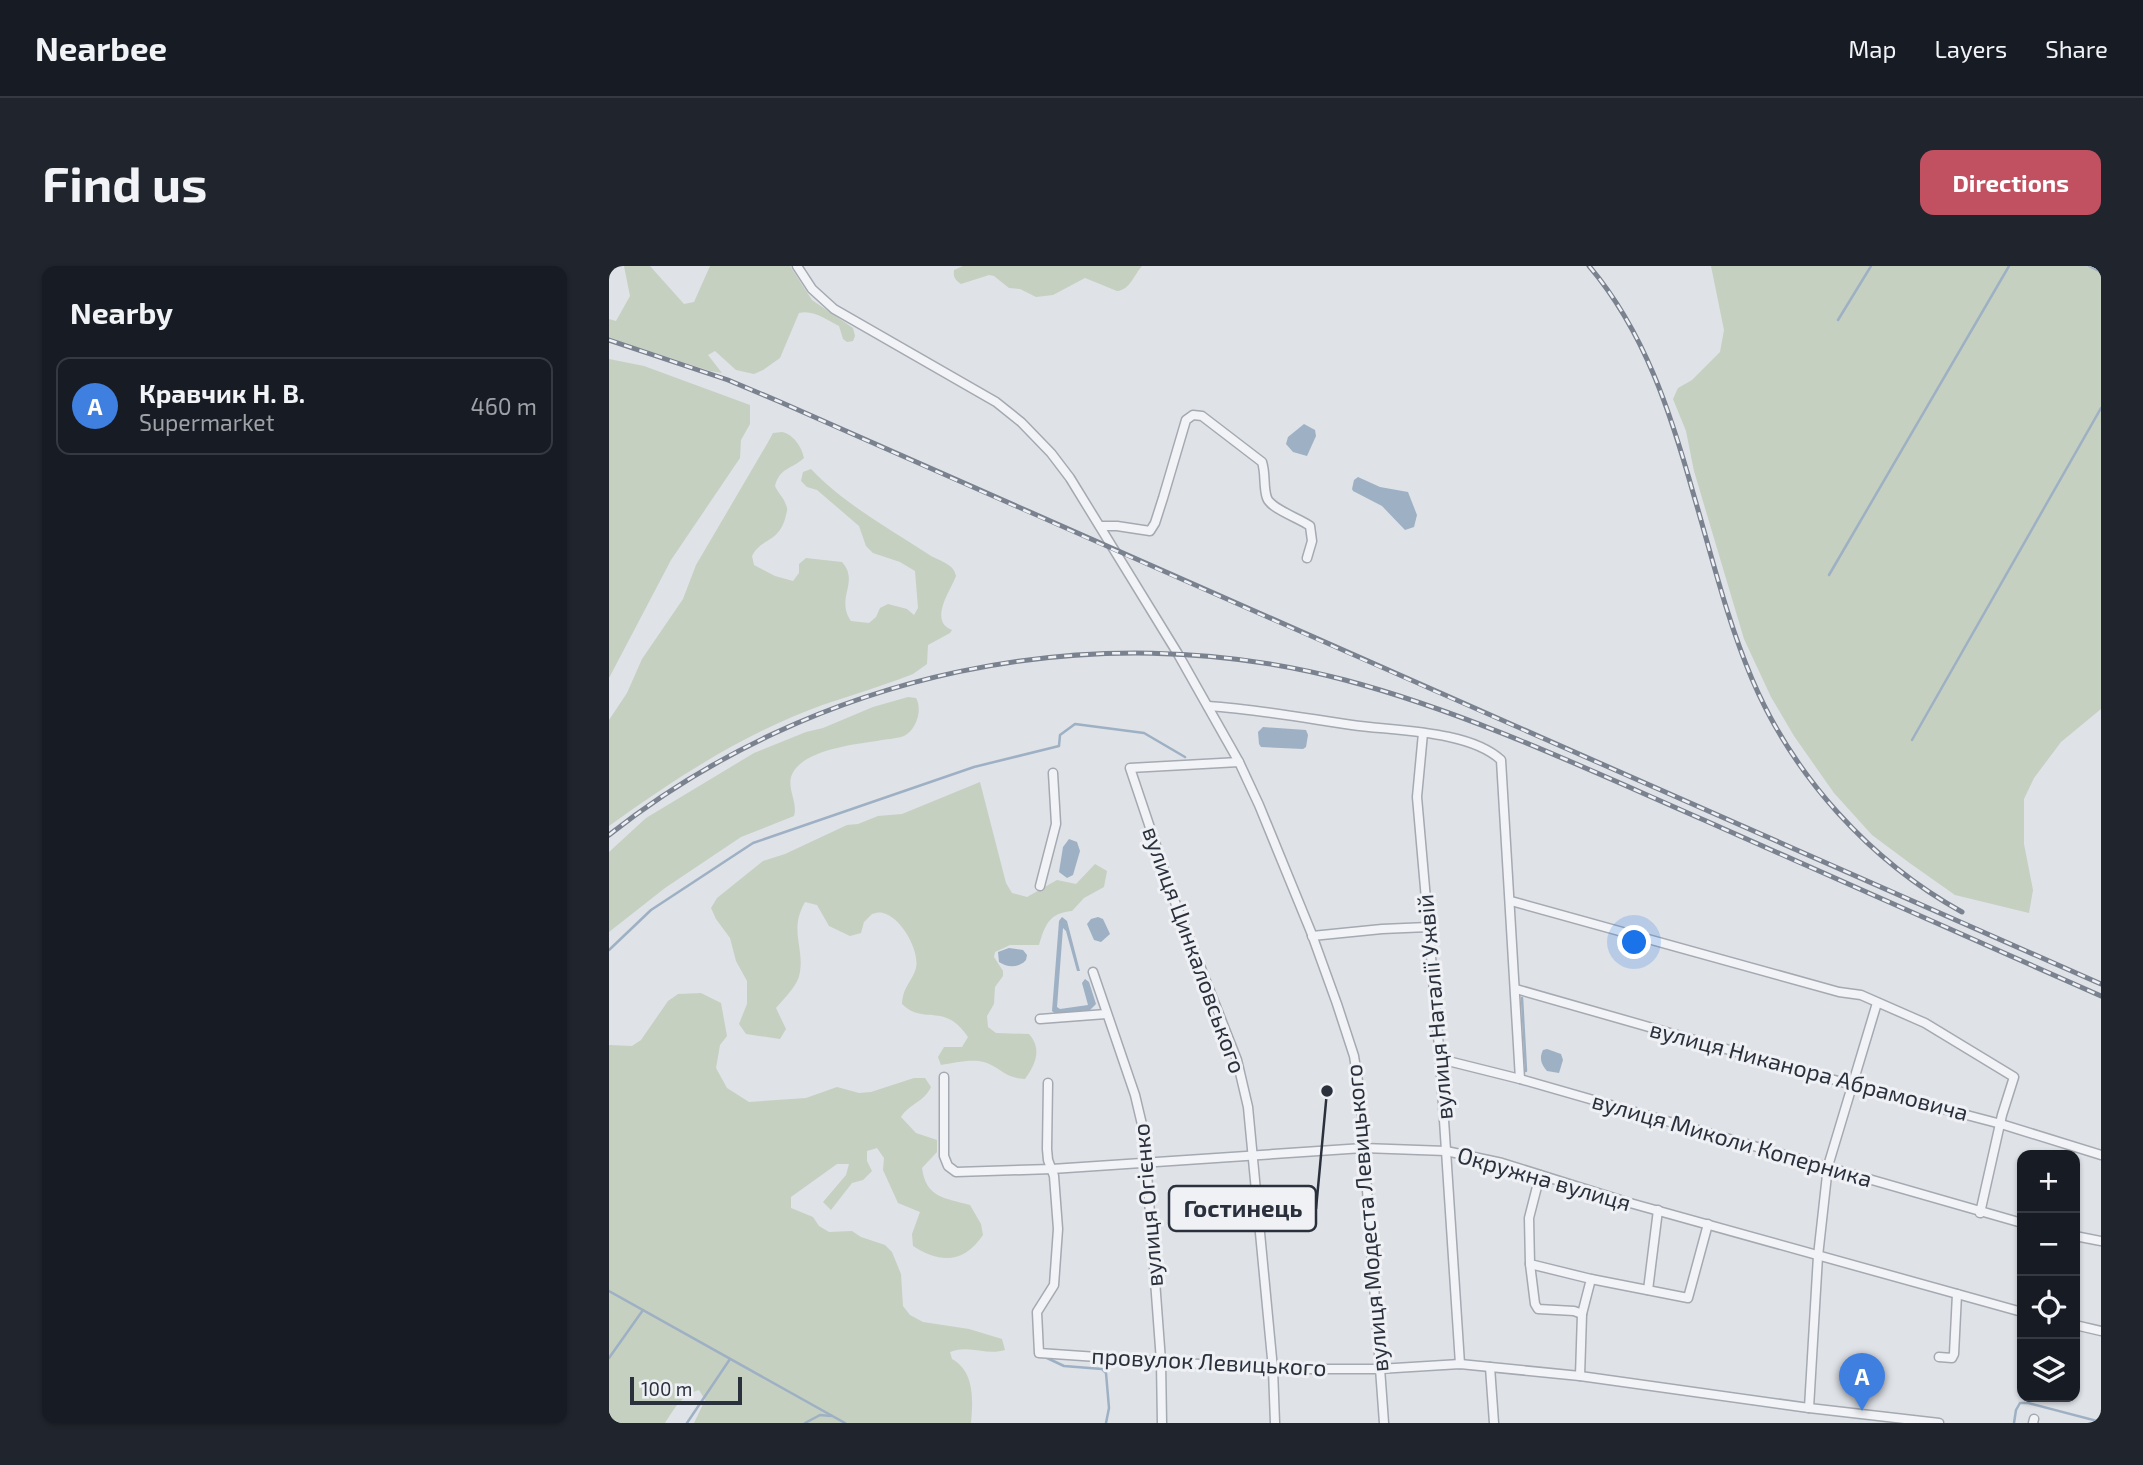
<!DOCTYPE html>
<html lang="en">
<head>
<meta charset="utf-8">
<style>
	:root { --surface:#171b24; --page:#20242c; --text:#f1f3f6; --muted:#9ea1a6; --line:#363941; --accent:#c15060 }
	body { margin:0; font-family:"Exo 2",sans-serif; background:var(--page); color:var(--text) }
	.controls { position:absolute; right:21px; bottom:21px; display:grid; overflow:hidden; border-radius:14px; box-shadow:0 2px 5px #0004 }
	.controls button { width:63px; height:63px; display:grid; place-items:center; padding:0; border:0; border-bottom:2px solid var(--line); background:var(--surface); color:var(--text); font:35px sans-serif }
	.scale { position:absolute; left:21px; bottom:18px; width:112px; box-sizing:border-box; padding-left:7px; border:4px solid #2a313d; border-top:0; font-size:19px; line-height:24px; white-space:nowrap; color:#2a313d; -webkit-text-stroke:5px #eff1f5; paint-order:stroke }
	.you { position:absolute; left:1026px; top:677px; width:24px; height:24px; margin:-18px; border:5px solid #fff; border-radius:50%; background:#1a73e8; box-shadow:0 0 0 10px #1a73e833 }
	.badge { display:grid; place-items:center; width:46px; height:46px; border-radius:50%; background:var(--accent); color:#fff; font-size:23px; font-weight:700 }
	.pin { position:absolute; translate:-50% -58px; filter:drop-shadow(0 2px 4px #0008) }
	.pin::after { content:''; position:absolute; top:37px; width:24px; height:21px; background:inherit; clip-path:polygon(0 0,100% 0,50% 100%) }
	.list { margin:0; padding:0; list-style:none }
	h2 { display:flex; justify-content:space-between; align-items:center; height:91px; margin:0; padding:0 28px; font-size:30px }
	h2 small { font-size:23px; font-weight:400; color:var(--muted) }
	.list li { display:grid; grid-template-columns:46px 1fr auto; gap:21px; align-items:center; box-sizing:border-box; height:98px; margin:0 14px 14px; padding:0 14px; border:2px solid var(--line); border-radius:14px }
	.list b { display:block; font-size:26px; white-space:nowrap }
	.list p { margin:0; font-size:23px; white-space:nowrap; color:var(--muted) }
	.list em { font-size:23px; font-style:normal; color:var(--muted) }
	.icon { flex:none; width:38px; height:38px; fill:none; stroke:currentColor; stroke-width:2; stroke-linecap:round; stroke-linejoin:round }
	.map { position:relative; flex:none; width:1492px; height:1157px; overflow:hidden; border-radius:14px }
	header { display:flex; align-items:center; gap:42px; box-sizing:border-box; height:98px; padding:0 35px; background:var(--surface); border-bottom:2px solid var(--line) }
	header strong { font-size:33px }
	nav { display:flex; gap:38px; margin-inline-start:auto; font-size:24px }
	.intro { display:flex; align-items:center; justify-content:space-between; box-sizing:border-box; height:168px; padding:0 42px }
	h1 { margin:0; font-size:49px }
	.button { padding:18px 32px; border-radius:14px; background:var(--accent); color:#fff; font-size:24px; font-weight:700 }
	main { display:flex; gap:42px; padding:0 42px }
	aside { flex:1; background:var(--surface); border-radius:14px; box-shadow:0 2px 5px #0004 }
	.map>svg:first-child { display:block }
</style>
</head>
<body>
<header>
<strong>Nearbee</strong>
<nav><a>Map</a><a>Layers</a><a>Share</a></nav>
</header>
<div class="intro"><h1>Find us</h1><a class="button">Directions</a></div>
<main>
<aside>
<h2>Nearby<small></small></h2>
<ul class="list">
<li><span class="badge" style="background:#3f7fe0">A</span><div><b>Кравчик Н. В.</b><p>Supermarket</p></div><em>460 m</em></li>
</ul>
</aside>
<div class="map">
<svg width="1492" height="1157" viewBox="0 0 1492 1157">
	<rect width="100%" height="100%" fill="#dfe2e7"/>
	<g fill="#c5d0c1">
		<path d="M15 0H41L75 38 85 36 101 0H181L203 34 244 62 246 70 244 75 238 76 234 73 230 60C218 54 204 43 190 47L171 92 154 104 145 108 127 104 106 85 99 89 113 107 101 105 0 72V53L7 55 21 30Z"/>
		<path d="M354 0H533C525 9 521 24 508 25L476 12 444 29 427 31 411 23 400 22 385 10 380 9 352 18C346 14 344 11 345 4Z"/>
		<polygon points="1102,0 1492,0 1492,443 1452,476 1425,512 1415,533 1415,578 1424,624 1420,647 1346,629 1302,598 1263,569 1225,527 1185,470 1162,431 1135,373 1085,205 1077,165 1064,133 1069,122 1083,114 1111,86 1115,64"/>
		<polygon points="0,93 35,100 141,139 141,158 132,174 131,192 62,294 0,412"/>
		<path d="M173 166C184 168 193 181 195 192 182 204 171 201 166 220 169 227 175 232 177 239 179 244 178 244 177 249 171 277 153 271 143 290L145 299 166 310 184 315 190 307V298L197 292 233 296C251 316 226 332 242 355L260 357 267 351 271 342 279 338 298 343 305 349 309 342 306 305 291 296 264 287 257 280 250 260 208 224 198 221 192 215 194 206 202 203C235 238 278 261 319 288 329 295 345 297 347 310 342 324 319 355 343 364L341 367 319 379 318 398 304 408C264 424 222 434 183 451 118 479 58 518 0 560V454L18 427 33 393 74 333 87 299 158 178 164 167Z"/>
		<path d="M299 431 307 432C314 444 307 464 295 470 287 473 277 473 268 475 246 478 207 483 190 499 171 516 190 533 185 550L132 571 56 622 0 666V586L37 552 145 487 197 466 214 462 264 441Z"/>
		<path d="M371 516 397 617 403 627 418 631 448 614 467 618 486 598 498 605 495 621 475 632 463 645C440 647 436 659 430 679H401L386 686 385 691 394 705V710L386 721 385 738 378 750 379 761 387 767 420 768C433 783 427 798 416 813 397 812 394 804 378 797 364 792 346 797 332 799L329 791 335 781H353L359 771C335 735 315 760 293 738 294 720 303 716 307 702 311 685 292 651 274 647 270 646 267 647 263 648L255 656 252 667 241 670 220 660 208 639 196 636C180 664 195 680 191 706 189 720 175 732 167 742L177 763 171 773 137 768 130 758 138 738V715L127 695 121 672 107 653 102 642 108 632 154 595 176 588 238 559 249 558 269 550 293 548Z"/>
		<path d="M92 727 112 737 118 770 111 779 107 802 118 822 140 836 197 832 228 821 250 827 262 826 305 812H316L322 821C315 836 300 838 292 851L307 867 328 874V886L313 902C317 932 336 932 361 939L372 958 374 969C355 997 332 998 304 980L303 968 311 946 289 937 274 904 275 892 268 882 258 885V895L263 905 254 914 243 917 222 944 214 936 237 909 240 898H228L182 931V942L204 951 210 960 220 966 243 965 252 971 276 979 283 986 292 1008 294 1040 301 1049 314 1056 360 1063 393 1073 396 1084C377 1090 361 1078 341 1086L343 1093C366 1106 364 1134 362 1157H85L96 1134 90 1124C72 1129 66 1142 56 1157H0V779L23 780 32 774 59 735 69 728Z"/>
	</g>
	<g fill="#9eb0c4">
		<polygon points="695,158 706,164 707,170 698,190 684,186 677,178 679,171"/>
		<polygon points="749,211 771,221 799,226 808,249 805,261 796,264 773,240 744,225 743,223 745,214"/>
		<polygon points="654,461 697,464 699,469 697,481 694,483 652,481 650,478 649,466"/>
		<polygon points="460,573 468,576 471,585 464,609 458,612 450,606 454,581"/>
		<polygon points="453,651 458,655 471,705 468,705 457,665 454,662 448,741 451,743 479,739 473,717 476,713 480,716 487,738 481,744 447,748 443,745 450,655"/>
		<polygon points="489,651 494,653 501,668 492,676 485,674 478,658 482,653"/>
		<path d="M400 682 414 684 418 689 417 694C410 702 399 702 390 696L389 686Z"/>
		<path d="M938 783 952 788 954 794 950 807 938 805C932 798 930 792 934 784Z"/>
	</g>
	<g fill="none" stroke-linecap="round" stroke-linejoin="round">
		<g stroke="#9eb0c4" stroke-width="2.5">
			<polyline points="1480,0 1492,6"/>
			<polyline points="1229,54 1262,0"/>
			<polyline points="1220,309 1400,0"/>
			<polyline points="1303,474 1492,142"/>
			<polyline points="0,684 42,644 144,577 365,501 450,480 451,469 466,458 535,467 576,491"/>
			<polyline points="913,732 917,805"/>
			<polyline points="0,1025 236,1157"/>
			<polyline points="0,1092 34,1044"/>
			<polyline points="438,1092 455,1100 493,1103 497,1107 500,1142 497,1157"/>
			<polyline points="78,1157 121,1093"/>
			<polyline points="196,1157 211,1149 222,1150"/>
			<polyline points="1405,1157 1407,1144 1411,1137 1419,1137 1492,1156"/>
		</g>
		<defs>
			<g id="minor">
				<polyline points="188,0 203,23 225,43 387,136 412,156 442,187 461,212 569,388 630,496 650,539 702,666 728,738 745,790 751,828 775,1157"/>
				<path d="M491 260H508L541 265 546 257 554 232 577 154 584 149 593 150 653 196C657 208 654 221 658 232 662 243 690 252 701 260L703 275 698 292"/>
				<path d="M599 440C647 443 695 452 743 459 785 465 860 464 892 494L911 813"/>
				<polyline points="814,467 808,531 831,793 851,1098"/>
				<polyline points="630,496 521,502 566,636 628,794 639,841 664,1103 666,1157"/>
				<polyline points="431,620 447,558 444,507"/>
				<polyline points="902,635 1230,726 1252,729 1316,757 1405,811 1393,849 1371,947"/>
				<polyline points="703,670 773,663 819,661"/>
				<polyline points="484,706 526,829 535,867 552,1095 553,1157"/>
				<polyline points="907,723 1243,819 1392,858 1492,889"/>
				<polyline points="431,753 497,748"/>
				<polyline points="831,793 911,813 1413,957"/>
				<polyline points="335,811 335,890 339,900 347,906 443,903 754,882 837,885 893,897 1021,937 1413,1046"/>
				<polyline points="439,817 438,883 439,894 445,910 449,963 445,1019 428,1046 430,1087 664,1103 770,1103 851,1098 971,1110 1200,1142 1330,1157"/>
				<polyline points="931,909 920,952 921,998 982,1013 973,1048 971,1110"/>
				<polyline points="1466,970 1492,975"/>
				<polyline points="921,998 926,1038 929,1043 965,1045 973,1048"/>
				<polyline points="982,1013 1079,1032 1099,958"/>
				<polyline points="1039,1024 1049,944"/>
				<polyline points="1466,1059 1492,1065"/>
				<polyline points="1330,1091 1343,1092 1345,1088 1348,1028"/>
				<polyline points="881,1101 885,1157"/>
				<polyline points="1200,1142 1209,990 1219,900 1268,737"/>
				<polyline points="1424,1157 1425,1153"/>
			</g>
		</defs>
		<use href="#minor" stroke="#a5a9b1" stroke-width="11"/>
		<use href="#minor" stroke="#f2f3f6" stroke-width="8"/>
		<defs>
			<g id="rail">
				<path d="M980 0C1036 66 1062 148 1085 230 1103 291 1118 354 1143 413 1184 510 1261 595 1353 646"/>
				<path d="M0 74 119 114 169 135C609 331 1051 523 1492 718"/>
				<path d="M0 569C205 407 483 347 736 414 860 447 978 503 1095 554 1227 613 1360 671 1492 730"/>
			</g>
		</defs>
		<use href="#rail" stroke="#7a828f" stroke-width="5"/>
		<use href="#rail" stroke="#eff1f5" stroke-width="2.5" stroke-dasharray="8" stroke-linecap="butt"/>
	</g>
	<g text-anchor="middle" stroke-width="6" stroke-linejoin="round" paint-order="stroke">
		<g font-size="23" fill="#2a313d" stroke="#eff1f5">
			<text transform="translate(585 684) rotate(70)" y="8">вулиця Цинкаловського</text>
			<text transform="translate(826 741) rotate(-95)" y="8">вулиця Наталії Ужвій</text>
			<text transform="translate(1200 805) rotate(15)" y="8">вулиця Никанора Абрамовича</text>
			<text transform="translate(1123 874) rotate(16)" y="8">вулиця Миколи Коперника</text>
			<text transform="translate(935 913) rotate(16)" y="8">Окружна вулиця</text>
			<text transform="translate(539 939) rotate(-95)" y="8">вулиця Огієнко</text>
			<text transform="translate(758 952) rotate(-95)" y="8">вулиця Модеста Левицького</text>
			<text transform="translate(600 1096) rotate(3)" y="8">провулок Левицького</text>
		</g>
	</g>
	<path fill="none" stroke="#2a313d" stroke-width="2.5" d="M718 825L707 943"/>
	<circle fill="#2a313d" stroke="#eff1f5" stroke-width="2.5" cx="718" cy="825" r="7"/>
	<rect fill="#eff1f5" stroke="#2a313d" stroke-width="2.5" x="560" y="920" width="147" height="45" rx="7"/>
	<g font-size="24" text-anchor="middle" font-weight="bold" fill="#2a313d">
		<text x="634" y="951">Гостинець</text>
	</g>
</svg>
<div class="controls">
<button>+</button>
<button>−</button>
<button><svg class="icon" aria-label="locate" viewBox="0 0 24 24"><circle cx="12" cy="12" r="6"/><path d="M12 2v4M12 18v4M2 12h4M18 12h4"/></svg></button>
<button><svg class="icon" aria-label="layers" viewBox="0 0 24 24"><path d="M12 4l9 5-9 5-9-5zM3 14l9 5 9-5"/></svg></button>
</div>
<div class="scale">100 m</div>
<div class="you"></div>
<div class="pin badge" style="left:1253px;top:1145px;background:#3f7fe0">A</div>
</div>
</main>
</body>
</html>
